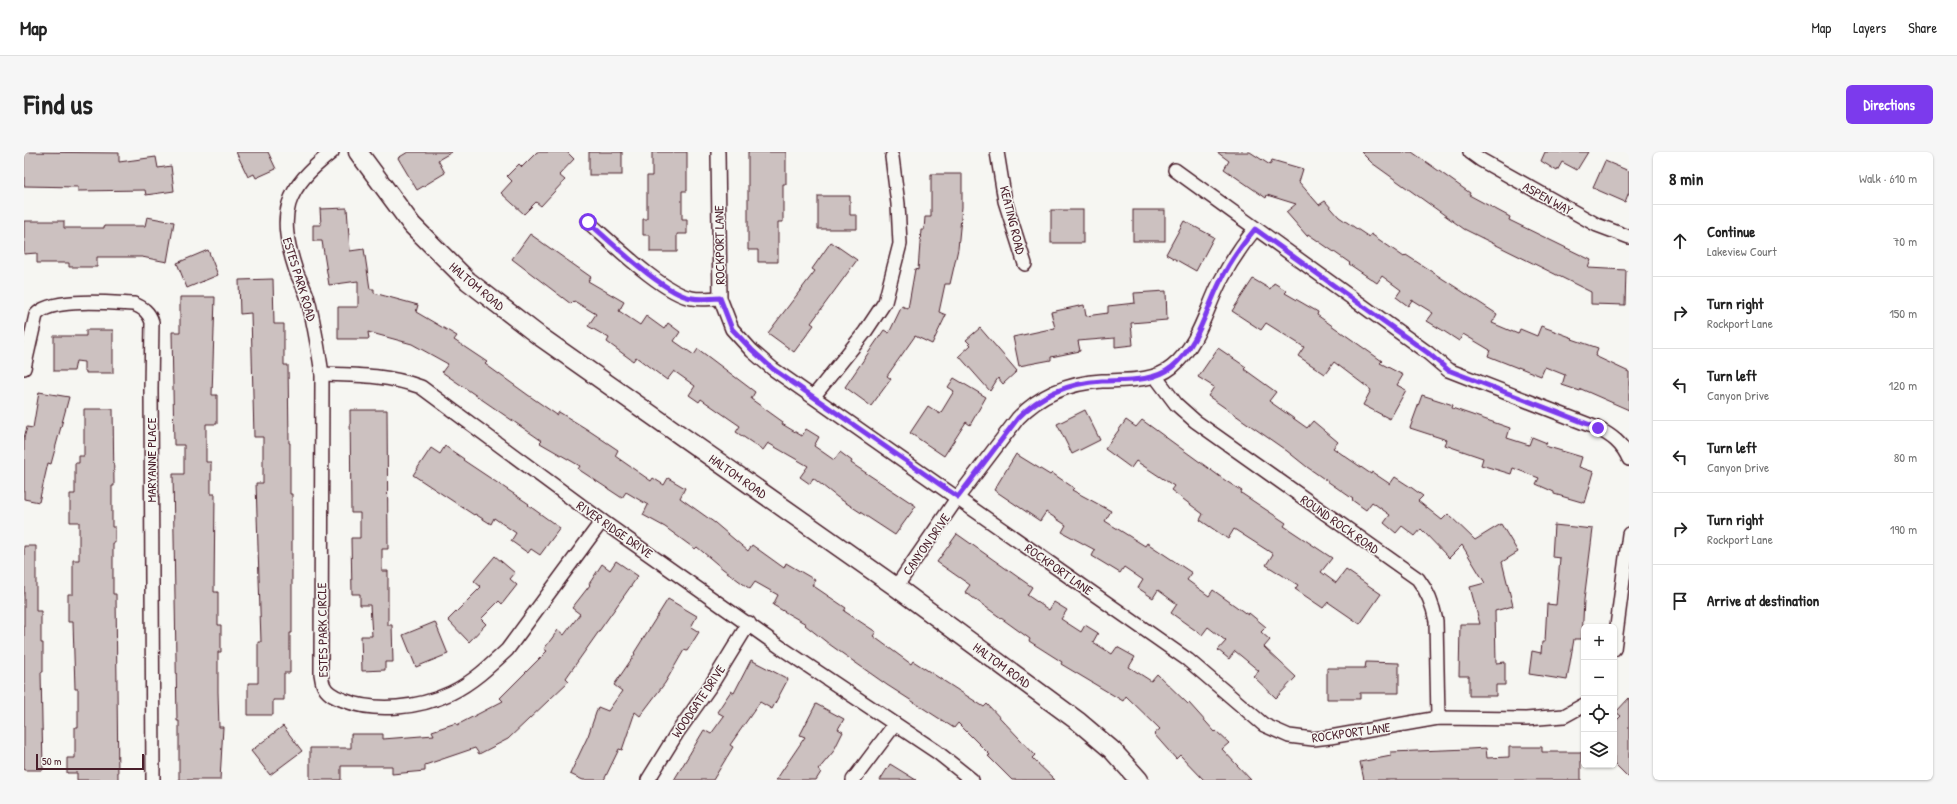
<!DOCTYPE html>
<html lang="en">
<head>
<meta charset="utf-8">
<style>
	:root { --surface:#fff; --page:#f6f6f6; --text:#222; --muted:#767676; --line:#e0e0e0; --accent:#7c3aed }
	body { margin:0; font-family:"Patrick Hand",sans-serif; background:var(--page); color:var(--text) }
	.controls { position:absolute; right:12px; bottom:12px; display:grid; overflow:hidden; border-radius:6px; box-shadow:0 1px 3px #0004 }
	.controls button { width:36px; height:36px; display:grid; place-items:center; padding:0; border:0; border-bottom:1px solid var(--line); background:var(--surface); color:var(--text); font:20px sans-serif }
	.scale { position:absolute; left:12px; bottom:10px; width:108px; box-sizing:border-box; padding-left:4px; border:2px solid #4a1f2b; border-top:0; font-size:11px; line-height:14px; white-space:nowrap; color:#4a1f2b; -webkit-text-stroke:3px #f6f6f2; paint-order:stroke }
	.stop { position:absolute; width:12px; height:12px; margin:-9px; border:3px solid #7c3aed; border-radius:50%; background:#fff }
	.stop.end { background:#7c3aed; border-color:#fff; box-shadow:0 1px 4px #0008 }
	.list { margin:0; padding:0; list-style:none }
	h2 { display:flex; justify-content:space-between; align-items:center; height:52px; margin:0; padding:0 16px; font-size:17px }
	h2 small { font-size:13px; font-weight:400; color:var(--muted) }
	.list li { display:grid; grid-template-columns:26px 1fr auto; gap:12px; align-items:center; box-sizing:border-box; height:72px; padding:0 16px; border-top:1px solid var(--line) }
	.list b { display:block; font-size:15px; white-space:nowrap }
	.list p { margin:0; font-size:13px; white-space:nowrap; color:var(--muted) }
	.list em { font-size:13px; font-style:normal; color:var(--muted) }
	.icon { flex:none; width:22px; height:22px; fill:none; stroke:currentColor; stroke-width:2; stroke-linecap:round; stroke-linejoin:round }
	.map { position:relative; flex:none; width:1605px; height:628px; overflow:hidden; border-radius:6px }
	header { display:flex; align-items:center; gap:24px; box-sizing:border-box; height:56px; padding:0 20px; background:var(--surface); border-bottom:1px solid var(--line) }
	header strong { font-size:19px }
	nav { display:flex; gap:22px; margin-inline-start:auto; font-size:14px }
	.intro { display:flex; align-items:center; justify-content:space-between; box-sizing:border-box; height:96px; padding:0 24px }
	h1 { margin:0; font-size:28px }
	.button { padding:10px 18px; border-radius:6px; background:var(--accent); color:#fff; font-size:14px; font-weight:700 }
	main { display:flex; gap:24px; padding:0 24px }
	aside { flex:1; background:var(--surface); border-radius:6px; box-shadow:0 1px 3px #0004 }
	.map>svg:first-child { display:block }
</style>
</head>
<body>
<header>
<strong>Map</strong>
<nav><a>Map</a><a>Layers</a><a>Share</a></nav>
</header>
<div class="intro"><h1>Find us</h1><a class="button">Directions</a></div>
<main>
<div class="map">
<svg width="1605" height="628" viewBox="0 0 1605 628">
	<rect width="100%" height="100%" fill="#f6f6f2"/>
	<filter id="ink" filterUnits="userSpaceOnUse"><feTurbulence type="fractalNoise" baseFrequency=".025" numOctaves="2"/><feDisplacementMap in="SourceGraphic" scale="8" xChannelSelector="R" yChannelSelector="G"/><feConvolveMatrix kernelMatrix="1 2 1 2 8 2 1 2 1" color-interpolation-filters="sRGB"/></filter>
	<g filter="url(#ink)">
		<g fill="#ccc1c0" stroke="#4a1f2b">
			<polygon points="0,0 95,1 95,10 132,5 134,16 147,14 150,39 122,43 121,38 54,39 54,35 0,34"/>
			<polygon points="212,0 244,0 252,17 232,26 230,22 224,25"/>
			<polygon points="384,0 428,0 414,8 421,21 393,38 374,6"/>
			<polygon points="513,0 543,0 550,7 535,23 541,28 517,54 512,50 500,62 477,41 488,29 483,24 495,12 498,15"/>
			<rect x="565" y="0" width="33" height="23"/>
			<polygon points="628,0 663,0 663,39 658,39 658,67 663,67 663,82 653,82 653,100 626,100 626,83 619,83 619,67 623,67 623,24 628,24"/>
			<polygon points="724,0 762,0 762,32 759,32 759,70 754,70 754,110 734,110 734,98 724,98"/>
			<polygon points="1193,0 1226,0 1246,13 1248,8 1279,17 1275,30 1295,53 1301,49 1315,65 1345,85 1347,82 1380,105 1382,103 1473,162 1468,171 1494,182 1496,177 1513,184 1517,174 1549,186 1548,187 1574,196 1571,204 1605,220 1605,258 1557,237 1556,239 1538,233 1541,223 1521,215 1517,224 1494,215 1494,216 1464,204 1466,198 1439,182 1435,189 1418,178 1403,169 1409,161 1388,148 1384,154 1372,145 1377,138 1358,124 1353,131 1325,112 1326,111 1284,82 1283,84 1262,60 1272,52 1243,43 1242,46 1200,17 1205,9"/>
			<polygon points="1337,0 1388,0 1446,41 1445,43 1486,65 1485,68 1567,108 1564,116 1602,118 1601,153 1567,152 1567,140 1440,77 1348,11"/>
			<polygon points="1521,0 1564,0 1553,18 1538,10 1533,19 1517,9"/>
			<polygon points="1581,9 1605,19 1605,40 1601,50 1569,36"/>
			<polygon points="907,22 938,22 938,55 934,97 926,132 921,132 915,160 922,163 908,192 891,184 863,224 867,227 847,254 821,235 860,178 865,181 878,154 884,157 891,117 894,118 897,78 900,78 901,65 907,65"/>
			<polygon points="794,44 826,44 826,63 833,63 833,77 794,77"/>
			<polygon points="323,56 326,99 340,97 346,137 350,137 350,141 394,153 392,160 433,184 430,188 463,210 461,212 504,243 533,263 535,260 561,276 594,298 591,304 627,329 629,326 640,333 644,326 661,336 656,346 691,371 724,399 728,393 760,416 762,411 791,428 788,433 822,456 820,459 852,480 849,484 887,512 889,509 960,555 963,552 1011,603 1008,606 1031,628 988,628 964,604 966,603 934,571 930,576 863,533 805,492 781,473 782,472 749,453 754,443 731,430 726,437 699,417 673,395 671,397 641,375 619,363 624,353 602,340 598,346 554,317 556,314 516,291 518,289 418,220 424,212 388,192 344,180 345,187 314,187 314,155 334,155 334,129 305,133 298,89 289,89 289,73 297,73 296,57"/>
			<rect x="1027" y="58" width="32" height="33"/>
			<rect x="1109" y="58" width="32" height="31"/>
			<polygon points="123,65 150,70 143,110 118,105 73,105 73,115 45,115 45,111 13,111 13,101 0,102 0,69 40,69 40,76 80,76 80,74 121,74"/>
			<polygon points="1160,69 1190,85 1172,119 1142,102"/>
			<polygon points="506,82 567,125 564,129 600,150 595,159 616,173 622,164 640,177 644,171 656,180 650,189 670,203 674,197 731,240 727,247 759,270 758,272 778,284 782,277 795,285 790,294 810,308 816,300 828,309 827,311 892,354 871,383 813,345 789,326 786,332 776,325 784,314 744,291 739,298 712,280 716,274 677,247 675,250 665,243 671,234 650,219 643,228 612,205 609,209 583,190 585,186 564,174 572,162 550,149 547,152 488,107"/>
			<polygon points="807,90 833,108 787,171 790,173 770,200 744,181 791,119 788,117"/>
			<polygon points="184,98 194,123 163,136 153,111"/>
			<polygon points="249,127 250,172 260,172 260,213 264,213 265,291 266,291 266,342 268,342 268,481 266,481 266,521 260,521 260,548 249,548 249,563 224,563 224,531 234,531 234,490 237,490 232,331 239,331 239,285 230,285 227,161 216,162 215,128"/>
			<polygon points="1229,127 1246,137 1250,131 1263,139 1261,141 1294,160 1293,163 1358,209 1356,211 1379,223 1373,233 1382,238 1366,267 1339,253 1347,238 1310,210 1301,222 1274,204 1280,195 1242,171 1237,178 1208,159"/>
			<polygon points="1142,139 1143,168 1107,171 1109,193 1091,195 1091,186 1054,189 1056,199 1027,205 1027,208 995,214 989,185 1031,176 1027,160 1060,153 1062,164 1084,161 1084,154 1111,151 1110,141"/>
			<polygon points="156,145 191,145 188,243 193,243 193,272 182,272 182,310 187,310 187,342 191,342 190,440 194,440 194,473 197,473 197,500 194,500 194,540 195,575 199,575 196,628 155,628 155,569 153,569 149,322 160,322 160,293 150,293 148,180 156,180"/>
			<polygon points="956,176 993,219 979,232 974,226 966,239 935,204 947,193 942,188"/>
			<polygon points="62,178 89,178 89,221 62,221 62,219 60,219 60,210 52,209 50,219 30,219 30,184 62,184"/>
			<polygon points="1194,196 1222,215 1220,217 1252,240 1245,249 1283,276 1289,269 1314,290 1309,296 1347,322 1348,320 1366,332 1371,325 1388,336 1399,344 1394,349 1418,368 1424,362 1451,388 1477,372 1494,400 1478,410 1489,454 1471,459 1472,511 1481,510 1481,533 1472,533 1472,544 1445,544 1445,524 1435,524 1436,472 1456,472 1446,435 1461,431 1438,393 1425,406 1397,377 1391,384 1378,374 1372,381 1360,371 1366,363 1348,350 1342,358 1328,348 1329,347 1283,315 1263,299 1184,244 1190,235 1174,225"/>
			<polygon points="930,226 962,245 946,273 942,270 920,304 886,281 904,254 916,262 930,239 924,235"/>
			<polygon points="15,240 45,245 27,312 24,311 15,350 0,347 0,286 3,275 9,276"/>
			<polygon points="1398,243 1429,253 1428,256 1486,276 1483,286 1505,293 1508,285 1523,291 1521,294 1558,305 1555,315 1570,320 1561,351 1530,342 1530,340 1512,332 1515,326 1489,316 1487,322 1457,313 1459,306 1421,293 1423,288 1386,276"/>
			<polygon points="60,257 89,257 90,334 88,334 88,375 91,375 91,391 89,391 89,442 92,442 94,628 53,628 53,621 43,621 43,606 51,606 51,575 54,575 54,537 51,537 49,470 44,470 44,442 49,442 49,408 55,408 55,370 46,370 46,342 51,342 51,311 55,311 55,304 60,304"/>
			<polygon points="326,258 363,258 364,397 358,397 358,419 364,419 364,473 368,473 369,510 361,510 361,518 338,519 337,484 348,484 346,453 336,453 336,442 328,442 327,386 336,386 336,361 327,361"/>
			<polygon points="1061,258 1076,288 1048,302 1033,272"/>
			<polygon points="1102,268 1112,275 1118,268 1202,329 1218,339 1217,341 1262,371 1260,374 1308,406 1297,420 1312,431 1322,418 1357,442 1336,472 1304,450 1299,456 1271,437 1274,433 1242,413 1249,402 1210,377 1204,387 1176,368 1179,362 1147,338 1150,334 1112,309 1107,316 1081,297"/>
			<polygon points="421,294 440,307 439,308 505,352 504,353 536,376 516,403 507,397 504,401 487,389 492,381 470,366 467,372 451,362 450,363 389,323 407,296 416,302"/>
			<polygon points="992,302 1026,323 1028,321 1050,336 1048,338 1087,359 1081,369 1121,394 1123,391 1168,421 1163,428 1185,444 1189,438 1224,463 1225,461 1242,475 1237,480 1246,488 1240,495 1272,525 1252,546 1229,524 1235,519 1211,499 1205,507 1194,498 1202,489 1184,475 1178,483 1147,461 1153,452 1134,438 1129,446 1114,436 1119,428 1100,415 1096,421 1068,404 1071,398 1038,380 1042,373 1022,360 1016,369 970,338"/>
			<polygon points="1530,373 1569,377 1560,448 1558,487 1550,487 1543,528 1505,522 1508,499 1517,501 1518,490 1521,490 1523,452 1532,453 1536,406 1528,405"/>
			<polygon points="933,382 1008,435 1003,443 1025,458 1030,450 1043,458 1037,467 1057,480 1061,473 1074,481 1069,490 1088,502 1093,495 1111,505 1105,515 1127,529 1133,522 1164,552 1165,551 1191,580 1192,579 1205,591 1198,597 1227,628 1180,628 1156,603 1152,607 1130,582 1136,577 1102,544 1099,549 1037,512 1038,510 1005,489 1006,487 941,440 946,433 913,410"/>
			<polygon points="0,394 12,394 12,459 17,459 17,491 19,491 19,520 17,520 19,618 0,618"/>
			<polygon points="471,404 491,421 486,427 493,433 478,452 475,449 457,467 462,472 445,490 424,468 457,435 450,429"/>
			<polygon points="592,409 614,424 542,526 545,529 484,587 455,602 451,596 401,613 401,619 368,622 368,614 317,614 317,628 286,628 286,596 327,596 327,582 359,582 359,587 410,583 408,579 432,571 433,573 479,549 476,546 523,499 520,497 534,478 540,483 556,462 548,456 566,433 565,432 578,412 586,418"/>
			<polygon points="644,447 673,464 667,475 675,480 663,499 660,498 641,531 616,564 611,560 598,598 595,597 580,628 559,628 546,622 564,584 574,555 584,559 598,539 590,533 611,502 610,501"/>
			<polygon points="411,470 424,502 392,515 379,483"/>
			<polygon points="727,508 764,527 748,557 736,550 706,593 709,595 689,628 650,628 680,578 687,582 700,564 693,560 707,539 710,541"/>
			<polygon points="1342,510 1375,511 1375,541 1336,541 1336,547 1303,547 1303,516 1341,516"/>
			<polygon points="1605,546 1605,626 1590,611 1590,571 1597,564 1592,560"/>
			<polygon points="792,552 820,567 814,577 819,580 809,600 794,618 797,620 792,628 752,628 781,585 776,583"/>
			<polygon points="259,574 278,599 246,623 227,599"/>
			<polygon points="1485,595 1518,595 1518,600 1557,600 1557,628 1340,628 1336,610 1367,604 1367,600 1445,597 1462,596 1463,606 1485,605"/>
			<polygon points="866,612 892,628 856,628"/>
		</g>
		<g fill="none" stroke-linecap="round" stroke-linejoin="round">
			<defs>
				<g id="street">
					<path d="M308 0C260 38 253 61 272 119 275 127 280 135 283 144 290 170 294 195 298 222L297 522C298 526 298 531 300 534 303 542 312 545 319 548 352 561 395 556 427 541 448 531 466 514 483 498L578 369"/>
					<polyline points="694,0 696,146 708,177 728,199 749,217 1164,508 1240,573 1265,584 1289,587 1306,585 1414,566 1502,567 1540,564 1560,553"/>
					<polyline points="973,0 981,49 1001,112"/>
					<polyline points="1446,0 1457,8 1573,73 1605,85"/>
					<path d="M1151 18 1404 201 1424 218 1573 276C1588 284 1598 291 1605 307"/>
					<path d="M564 70C587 90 641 143 668 146 677 148 687 146 696 146"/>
					<path d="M0 216 12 163C26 145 87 151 110 152 119 156 125 160 128 170L127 237 129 628"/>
					<path d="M298 222C334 223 364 223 397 235L578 369 759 497 913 600 948 628"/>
					<path d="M1131 224 1152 252 1171 269 1394 427C1404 440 1409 453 1412 469L1414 566"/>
					<polyline points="790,244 841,180 861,150 876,92 874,52 868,5"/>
					<path d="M872 435 934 345 994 266C1017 242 1045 231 1078 229 1101 228 1130 230 1148 215 1175 192 1181 160 1196 130 1206 111 1217 94 1231 77"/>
					<polyline points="1590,497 1605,382"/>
					<polyline points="624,628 653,581 687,533 725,471"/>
					<polyline points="829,628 871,572"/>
				</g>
				<polyline id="secondary" points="334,0 388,73 444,129 514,183 872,435 1055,570 1088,598 1115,628"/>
			</defs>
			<use href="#street" stroke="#4a1f2b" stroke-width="16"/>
			<use href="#secondary" stroke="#4a1f2b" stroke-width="21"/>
			<use href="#street" stroke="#f6f6f2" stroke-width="13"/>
			<use href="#secondary" stroke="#f6f6f2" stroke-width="18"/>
		</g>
	</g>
	<g fill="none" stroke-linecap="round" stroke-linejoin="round" filter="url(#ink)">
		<path stroke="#7c3aed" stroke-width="5" d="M564 70C586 89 641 143 668 146 677 148 687 146 696 146L708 177 728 198 749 217 934 345 994 266C1017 242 1045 231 1078 229 1101 228 1130 230 1148 215 1175 192 1181 160 1196 130 1205 111 1217 94 1231 77L1404 201 1424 218 1574 276"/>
	</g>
	<g text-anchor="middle" stroke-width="3" stroke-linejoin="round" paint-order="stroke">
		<g font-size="13" fill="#4a1f2b" stroke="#f6f6f2">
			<text transform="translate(1524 46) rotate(29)" y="5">ASPEN WAY</text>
			<text transform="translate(989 68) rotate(76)" y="5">KEATING ROAD</text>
			<text transform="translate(695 93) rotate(-91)" y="5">ROCKPORT LANE</text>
			<text transform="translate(276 127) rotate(73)" y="5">ESTES PARK ROAD</text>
			<text transform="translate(453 134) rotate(40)" y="5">HALTOM ROAD</text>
			<text transform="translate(127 308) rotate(-90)" y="5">MARYANNE PLACE</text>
			<text transform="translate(714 324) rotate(35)" y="5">HALTOM ROAD</text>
			<text transform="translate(1316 372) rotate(35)" y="5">ROUND ROCK ROAD</text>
			<text transform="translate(591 377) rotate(35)" y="5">RIVER RIDGE DRIVE</text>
			<text transform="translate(902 392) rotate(-55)" y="5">CANYON DRIVE</text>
			<text transform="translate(1035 417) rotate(35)" y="5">ROCKPORT LANE</text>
			<text transform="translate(298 478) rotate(-91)" y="5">ESTES PARK CIRCLE</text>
			<text transform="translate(978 513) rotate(36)" y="5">HALTOM ROAD</text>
			<text transform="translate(674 549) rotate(-56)" y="5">WOODGATE DRIVE</text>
			<text transform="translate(1327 580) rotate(-8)" y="5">ROCKPORT LANE</text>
		</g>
	</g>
</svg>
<div class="controls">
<button>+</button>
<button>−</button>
<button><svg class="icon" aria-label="locate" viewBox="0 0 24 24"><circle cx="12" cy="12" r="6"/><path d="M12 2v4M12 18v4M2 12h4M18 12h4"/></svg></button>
<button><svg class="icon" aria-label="layers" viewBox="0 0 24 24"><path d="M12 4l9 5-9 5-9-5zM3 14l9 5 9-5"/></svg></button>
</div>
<div class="scale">50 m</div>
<div class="stop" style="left:564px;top:70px"></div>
<div class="stop end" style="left:1574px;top:276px"></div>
</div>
<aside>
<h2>8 min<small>Walk · 610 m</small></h2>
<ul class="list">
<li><svg class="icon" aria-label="ahead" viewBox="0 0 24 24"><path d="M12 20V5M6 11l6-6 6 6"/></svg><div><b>Continue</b><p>Lakeview Court</p></div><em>70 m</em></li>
<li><svg class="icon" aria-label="right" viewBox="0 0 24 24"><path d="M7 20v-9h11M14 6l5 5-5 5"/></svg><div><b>Turn right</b><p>Rockport Lane</p></div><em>150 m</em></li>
<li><svg class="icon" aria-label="left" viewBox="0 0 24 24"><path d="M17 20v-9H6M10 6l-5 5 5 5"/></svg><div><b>Turn left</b><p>Canyon Drive</p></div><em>120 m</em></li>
<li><svg class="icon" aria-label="left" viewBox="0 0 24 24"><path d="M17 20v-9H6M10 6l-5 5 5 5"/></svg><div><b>Turn left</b><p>Canyon Drive</p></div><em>80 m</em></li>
<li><svg class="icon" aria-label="right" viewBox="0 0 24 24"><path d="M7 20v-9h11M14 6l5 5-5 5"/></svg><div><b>Turn right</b><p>Rockport Lane</p></div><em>190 m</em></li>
<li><svg class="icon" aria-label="arrive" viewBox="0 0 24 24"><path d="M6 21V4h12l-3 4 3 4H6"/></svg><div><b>Arrive at destination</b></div></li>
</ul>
</aside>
</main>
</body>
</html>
